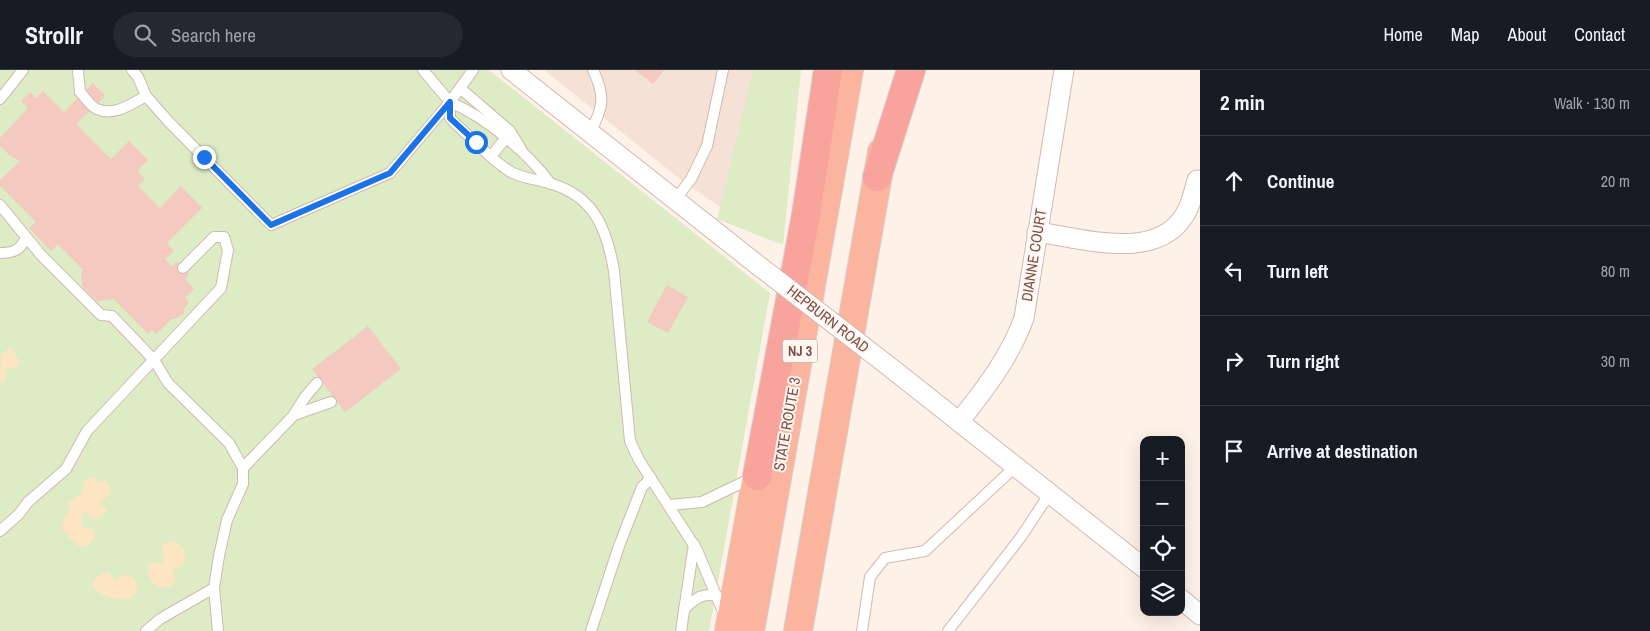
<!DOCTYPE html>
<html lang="en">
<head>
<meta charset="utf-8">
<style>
	:root { --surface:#171b24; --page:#242831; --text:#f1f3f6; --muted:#9ea1a6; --line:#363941 }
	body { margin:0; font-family:"Archivo Narrow",sans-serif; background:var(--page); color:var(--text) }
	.controls { position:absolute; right:15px; bottom:15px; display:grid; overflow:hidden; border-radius:10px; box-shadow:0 5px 20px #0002 }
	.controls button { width:45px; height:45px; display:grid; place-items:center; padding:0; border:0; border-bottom:1px solid var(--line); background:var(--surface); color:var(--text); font:25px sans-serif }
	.stop { position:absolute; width:15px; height:15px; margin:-11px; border:4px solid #1a73e8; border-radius:50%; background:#fff }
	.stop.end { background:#1a73e8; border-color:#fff; box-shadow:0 1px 5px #0008 }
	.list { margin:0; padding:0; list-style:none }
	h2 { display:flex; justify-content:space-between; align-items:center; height:65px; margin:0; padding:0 20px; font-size:21px }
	h2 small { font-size:16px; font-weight:400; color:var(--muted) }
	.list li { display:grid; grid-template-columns:32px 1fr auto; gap:15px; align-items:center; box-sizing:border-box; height:90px; padding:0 20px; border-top:1px solid var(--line) }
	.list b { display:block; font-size:19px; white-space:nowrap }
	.list em { font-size:16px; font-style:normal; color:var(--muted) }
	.icon { flex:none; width:28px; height:28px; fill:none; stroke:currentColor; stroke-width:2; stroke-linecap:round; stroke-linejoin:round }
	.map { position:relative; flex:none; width:1200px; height:561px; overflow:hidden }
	header { display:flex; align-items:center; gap:30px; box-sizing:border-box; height:70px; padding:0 25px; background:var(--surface); border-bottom:1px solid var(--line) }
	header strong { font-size:24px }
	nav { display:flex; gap:28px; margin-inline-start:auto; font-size:18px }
	.search { width:350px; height:45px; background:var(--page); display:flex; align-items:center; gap:12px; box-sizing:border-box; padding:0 18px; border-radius:28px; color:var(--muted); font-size:19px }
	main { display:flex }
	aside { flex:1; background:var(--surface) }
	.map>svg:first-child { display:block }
</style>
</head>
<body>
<header>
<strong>Strollr</strong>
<div class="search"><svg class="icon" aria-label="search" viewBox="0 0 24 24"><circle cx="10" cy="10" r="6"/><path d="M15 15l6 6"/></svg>Search here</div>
<nav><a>Home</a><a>Map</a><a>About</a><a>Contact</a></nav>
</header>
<main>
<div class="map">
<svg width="1200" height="561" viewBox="0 0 1200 561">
	<rect width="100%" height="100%" fill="#fdf1e8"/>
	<polygon fill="#f5e1d6" points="544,0 753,0 720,137 680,109"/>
	<g fill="#ddecc5">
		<polygon points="0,0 489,0 770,223 709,561 0,561"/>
		<polygon points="753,0 801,0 783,175 717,149"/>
	</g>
	<g fill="#fde4c2">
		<polygon points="12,279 20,292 17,297 4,300 6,310 0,312 1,285 6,280"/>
		<polygon points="95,406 98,413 105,410 109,415 111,423 99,434 105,437 107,441 97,450 90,447 87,442 81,444 82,457 92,458 95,464 93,471 88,476 77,476 62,459 63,448 69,442 69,432 77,425 83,424 83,412"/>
		<path d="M173 471 183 477 186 491 172 501 176 508 173 515C157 522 147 512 148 495L153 492 162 494 164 486 162 477 164 473Z"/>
		<path d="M109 501 115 510 128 504 132 507 138 517C134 538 104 528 93 518 91 507 100 504 109 501Z"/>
	</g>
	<g fill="#f4c9bf">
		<polygon points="635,0 664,0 653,14"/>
		<polygon points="93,13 105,26 76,54 111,89 129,71 148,90 137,101 145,109 138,116 160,138 181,116 202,138 167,173 174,181 165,189 172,196 177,192 183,198 189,205 185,209 194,219 185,228 189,233 184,238 184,243 176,249 172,249 156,264 152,260 148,264 114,229 97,231 82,216 81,202 83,200 58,174 51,181 29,158 36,152 0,116 0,110 20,91 9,85 0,75 0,68 28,38 21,31 30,22 36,28 43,21 64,42"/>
		<polygon points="667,215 688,227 668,263 647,252"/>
		<polygon points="368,256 401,299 345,342 312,299"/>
	</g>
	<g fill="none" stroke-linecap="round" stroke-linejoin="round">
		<defs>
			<g id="service">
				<path d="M78 0 80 22C85 27 91 37 97 39 114 47 133 33 146 26"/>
				<polyline points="132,0 138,7 146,26 169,52 271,155 390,103 450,32"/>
				<polyline points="423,0 450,32 473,0"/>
				<polyline points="460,18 510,61 521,79"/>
				<polyline points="0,29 23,0"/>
				<path d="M450 32V48L457 55C471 68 500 98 515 104 527 109 540 110 552 114 595 127 607 160 614 201L630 371 639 390 697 480 724 544"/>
				<path d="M450 32C487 48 527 82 551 114"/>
				<path d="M590 63C603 38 606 27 593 0"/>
				<polyline points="492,85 505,69"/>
				<polyline points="676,129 691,109 707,76 723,0"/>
				<polyline points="0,135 41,185 101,245 112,246 154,290 168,313 229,373 243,398 243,414 227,450 219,486 214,518 218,561"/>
				<path d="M0 183C14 183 20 180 26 168"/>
				<polyline points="294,345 331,332"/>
				<polyline points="243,398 293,346 305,327 317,313"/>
				<polyline points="670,435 702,432 754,407"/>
				<polyline points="0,461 19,444 28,432 66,399 87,361 221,218 228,180 224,167 214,167 183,198"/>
				<path d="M684 539C695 529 702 522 717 526"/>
				<polyline points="146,561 160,549 214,518"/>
				<polyline points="591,561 619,476 642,417 651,408"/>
				<polyline points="681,561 694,474"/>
				<polyline points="862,561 870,507 885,488 925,481 1016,396"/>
				<polyline points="948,561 1021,467 1050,423"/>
			</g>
			<g id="minor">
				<polyline points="511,0 759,196"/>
				<path d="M1037 162C1081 168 1155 192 1184 146 1191 136 1194 121 1197 110"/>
				<polyline points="886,294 1144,498"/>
				<path d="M959 352C985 319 1010 287 1024 248L1064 0"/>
				<polyline points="1181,529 1200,545"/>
			</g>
			<g id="trunk">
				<polyline points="729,561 757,406"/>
				<polyline points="750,561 849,0"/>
				<polyline points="798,561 882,82"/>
			</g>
			<g id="motorway">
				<polyline points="877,107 911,0"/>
				<polyline points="757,406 806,145 828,0"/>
			</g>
		</defs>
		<use href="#service" stroke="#d3b8b0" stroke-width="12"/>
		<use href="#minor" stroke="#d3b8b0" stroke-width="21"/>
		<use href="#trunk" stroke="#d9cecc" stroke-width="30"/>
		<use href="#motorway" stroke="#d9cecc" stroke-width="30"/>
		<use href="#service" stroke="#fff" stroke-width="10"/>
		<use href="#minor" stroke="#fff" stroke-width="19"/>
		<use href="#trunk" stroke="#fbb59e" stroke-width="28"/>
		<use href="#motorway" stroke="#f9a39d" stroke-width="28"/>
		<defs>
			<polyline id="minor-bridge" points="759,196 886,294"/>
		</defs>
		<use href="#minor-bridge" stroke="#d3b8b0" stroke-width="21" stroke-linecap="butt"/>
		<use href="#minor-bridge" stroke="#fff" stroke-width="19"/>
	</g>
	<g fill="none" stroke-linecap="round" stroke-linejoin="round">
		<polyline stroke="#1a73e8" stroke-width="6" points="204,87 271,155 390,103 450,32 450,48 476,72"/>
	</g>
	<g text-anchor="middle" stroke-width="4" stroke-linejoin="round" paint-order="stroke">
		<rect fill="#fff6ef" stroke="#a1827c" stroke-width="1" x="782.5" y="269.5" width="35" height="23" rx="4"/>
		<g font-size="14" font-weight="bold" fill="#79514a">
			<text x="800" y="286">NJ 3</text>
		</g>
		<g font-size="15" fill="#79514a" stroke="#fff6ef">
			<text transform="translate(1034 185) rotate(-81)" y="5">DIANNE COURT</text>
			<text transform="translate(828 249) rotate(38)" y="5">HEPBURN ROAD</text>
			<text transform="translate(787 354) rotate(-80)" y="5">STATE ROUTE 3</text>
		</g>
	</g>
</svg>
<div class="controls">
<button>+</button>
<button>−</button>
<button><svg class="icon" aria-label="locate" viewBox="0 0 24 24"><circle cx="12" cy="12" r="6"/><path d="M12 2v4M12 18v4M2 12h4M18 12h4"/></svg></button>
<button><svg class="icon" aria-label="layers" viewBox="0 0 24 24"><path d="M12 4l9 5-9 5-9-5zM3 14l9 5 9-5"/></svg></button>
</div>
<div class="stop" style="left:476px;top:72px"></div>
<div class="stop end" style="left:204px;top:87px"></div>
</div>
<aside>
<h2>2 min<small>Walk · 130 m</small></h2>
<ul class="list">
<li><svg class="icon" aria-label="ahead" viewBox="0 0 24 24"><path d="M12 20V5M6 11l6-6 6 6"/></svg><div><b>Continue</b></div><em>20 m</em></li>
<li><svg class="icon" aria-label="left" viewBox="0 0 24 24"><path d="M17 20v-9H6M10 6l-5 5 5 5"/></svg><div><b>Turn left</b></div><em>80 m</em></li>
<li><svg class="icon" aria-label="right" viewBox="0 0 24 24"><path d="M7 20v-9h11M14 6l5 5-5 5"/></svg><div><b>Turn right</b></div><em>30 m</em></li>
<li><svg class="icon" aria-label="arrive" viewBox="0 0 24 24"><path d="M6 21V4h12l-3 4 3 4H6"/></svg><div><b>Arrive at destination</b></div></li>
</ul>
</aside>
</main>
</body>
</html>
